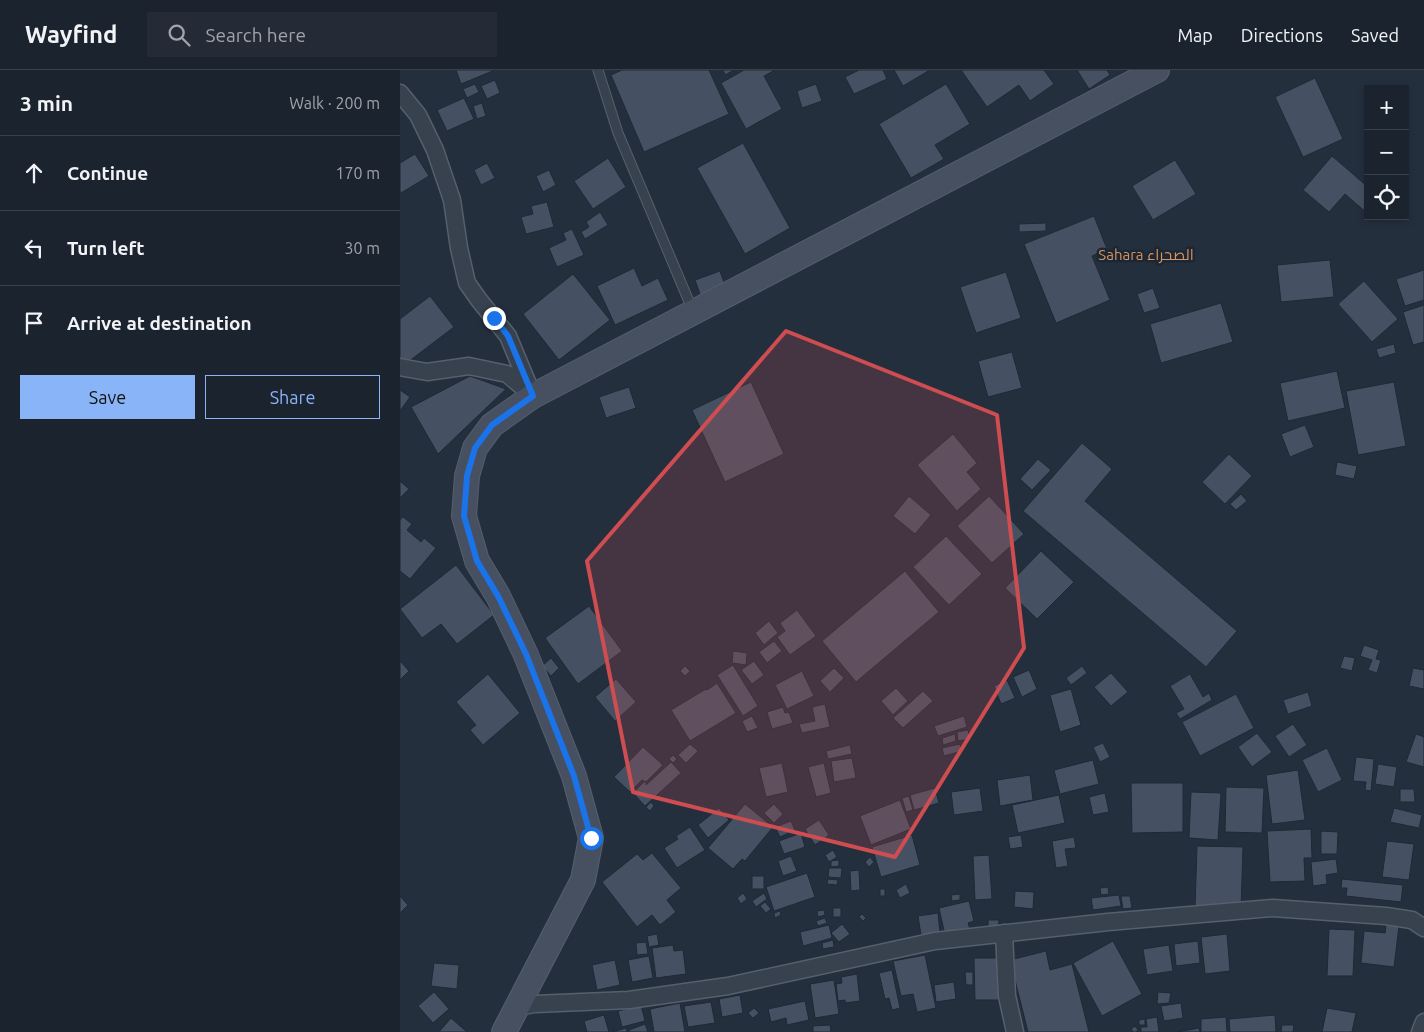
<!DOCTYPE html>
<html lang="en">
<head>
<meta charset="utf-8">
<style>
	:root { --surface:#1b232e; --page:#242b36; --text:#f1f3f6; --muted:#a0a4aa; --line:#39404a; --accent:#8ab4f8 }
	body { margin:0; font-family:Ubuntu,Cairo,sans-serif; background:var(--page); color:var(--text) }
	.controls { position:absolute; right:15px; top:15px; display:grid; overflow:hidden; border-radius:0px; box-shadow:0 2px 8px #0003 }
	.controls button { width:45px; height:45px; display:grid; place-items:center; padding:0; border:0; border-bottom:1px solid var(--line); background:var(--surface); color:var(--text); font:25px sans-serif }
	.stop { position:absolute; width:15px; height:15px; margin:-11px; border:4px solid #1a73e8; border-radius:50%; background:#fff }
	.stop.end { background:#1a73e8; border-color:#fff; box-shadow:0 1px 5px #0008 }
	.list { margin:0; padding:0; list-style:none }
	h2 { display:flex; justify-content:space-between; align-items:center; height:65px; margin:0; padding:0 20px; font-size:21px }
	h2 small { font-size:16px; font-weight:400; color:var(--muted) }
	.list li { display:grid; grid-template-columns:32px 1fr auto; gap:15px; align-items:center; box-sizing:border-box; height:75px; padding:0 20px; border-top:1px solid var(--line) }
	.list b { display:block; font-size:19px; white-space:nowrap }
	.list em { font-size:16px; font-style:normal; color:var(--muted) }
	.actions { display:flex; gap:10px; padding:15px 20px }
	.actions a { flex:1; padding:11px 0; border:1px solid var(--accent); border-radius:0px; text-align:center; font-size:18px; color:var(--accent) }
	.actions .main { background:var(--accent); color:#111 }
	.icon { flex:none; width:28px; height:28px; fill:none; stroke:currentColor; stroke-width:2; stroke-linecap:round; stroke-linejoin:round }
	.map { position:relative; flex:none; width:1024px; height:962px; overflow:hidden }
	header { display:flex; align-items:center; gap:30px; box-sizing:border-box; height:70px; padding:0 25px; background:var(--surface); border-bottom:1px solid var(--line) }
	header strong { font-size:24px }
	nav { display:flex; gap:28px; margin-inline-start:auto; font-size:18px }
	.search { width:350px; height:45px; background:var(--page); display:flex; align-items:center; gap:12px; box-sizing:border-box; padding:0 18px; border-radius:0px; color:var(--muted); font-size:19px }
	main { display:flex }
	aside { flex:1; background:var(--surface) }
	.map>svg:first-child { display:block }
</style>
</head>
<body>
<header>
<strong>Wayfind</strong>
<div class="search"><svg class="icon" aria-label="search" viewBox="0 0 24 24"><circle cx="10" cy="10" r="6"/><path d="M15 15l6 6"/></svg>Search here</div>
<nav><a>Map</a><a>Directions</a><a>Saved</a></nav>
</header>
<main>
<aside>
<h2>3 min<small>Walk · 200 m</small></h2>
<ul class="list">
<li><svg class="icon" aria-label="ahead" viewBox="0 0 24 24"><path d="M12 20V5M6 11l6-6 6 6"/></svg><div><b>Continue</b></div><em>170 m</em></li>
<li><svg class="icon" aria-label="left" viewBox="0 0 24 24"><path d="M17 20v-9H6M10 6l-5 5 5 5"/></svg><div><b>Turn left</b></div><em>30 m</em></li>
<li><svg class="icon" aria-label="arrive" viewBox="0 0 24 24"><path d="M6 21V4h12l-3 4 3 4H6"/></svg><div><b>Arrive at destination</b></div></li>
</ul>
<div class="actions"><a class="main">Save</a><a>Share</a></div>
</aside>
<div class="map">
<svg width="1024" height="962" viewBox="0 0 1024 962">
	<rect width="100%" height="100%" fill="#242f3e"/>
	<g fill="#455162" stroke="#1f2835">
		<polygon points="56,0 95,0 61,14"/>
		<polygon points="222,0 309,0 329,44 244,82 211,5"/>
		<polygon points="323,0 334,0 325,5"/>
		<polygon points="344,0 375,0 364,6 382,39 346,59 321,13"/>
		<polygon points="459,0 483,0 487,9 454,24 445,7"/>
		<polygon points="494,0 530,0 503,16"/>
		<polygon points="561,0 644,0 654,14 630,31 619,15 587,37"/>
		<polygon points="677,0 707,0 710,5 689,19"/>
		<polygon points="915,8 943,69 903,87 875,27"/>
		<polygon points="95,10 100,23 87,29 81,16"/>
		<polygon points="75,14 79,22 67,28 63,19"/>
		<polygon points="416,14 422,31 402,38 397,21"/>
		<polygon points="546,14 570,54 535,75 544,89 511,108 479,54"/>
		<polygon points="64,28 74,49 47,61 37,40"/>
		<polygon points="82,33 86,46 77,49 73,36"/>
		<polygon points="343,73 390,158 345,184 297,98"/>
		<polygon points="15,84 29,106 1,123 0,121 0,93"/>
		<polygon points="932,86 968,117 968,144 945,124 929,142 903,120"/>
		<polygon points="208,88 226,117 193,139 174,111"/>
		<polygon points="775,90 796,124 753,150 732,116"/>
		<polygon points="87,93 95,108 81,115 74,100"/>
		<polygon points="149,100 156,115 143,122 136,106"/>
		<polygon points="147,132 154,157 126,164 121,147 133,144 131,136"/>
		<polygon points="200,142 208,155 185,169 181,162 189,157 186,152"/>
		<polygon points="694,146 707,179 692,186 710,230 656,253 624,174"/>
		<polygon points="971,146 981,146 976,151"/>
		<polygon points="646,153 646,161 619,162 619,154"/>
		<polygon points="172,159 184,185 157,197 149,178 166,170 163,163"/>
		<polygon points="930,190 934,227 881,232 877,195"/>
		<polygon points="234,198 242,216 258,208 268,230 215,255 197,216"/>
		<polygon points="1024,200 1024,230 1005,236 996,209"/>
		<polygon points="320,201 326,218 301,227 295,210"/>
		<polygon points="606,202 621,248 576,263 560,217"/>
		<polygon points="173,204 210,250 159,290 123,244"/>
		<polygon points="964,211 998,249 972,272 938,234"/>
		<polygon points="753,218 760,238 744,243 737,224"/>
		<polygon points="30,226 54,257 4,295 0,290 0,249"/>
		<polygon points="821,233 833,272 761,293 750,254"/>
		<polygon points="1024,235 1024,272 1013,275 1003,242"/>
		<polygon points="994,274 996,283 979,288 976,279"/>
		<polygon points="612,282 622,318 588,327 578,291"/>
		<polygon points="937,301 945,338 888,351 880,313"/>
		<polygon points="70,306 106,319 38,384 11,337"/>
		<polygon points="351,312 384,384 325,412 292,340"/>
		<polygon points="994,312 1006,376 958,385 946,321"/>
		<polygon points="229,317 236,338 206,348 199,327"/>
		<polygon points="0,320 10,327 0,341"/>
		<polygon points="905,355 914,377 890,387 881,364"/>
		<polygon points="553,364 577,393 567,402 581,419 557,441 517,395"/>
		<polygon points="682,373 712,399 685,431 837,561 806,597 623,441"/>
		<polygon points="829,384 852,406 825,434 802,412"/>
		<polygon points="638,389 651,400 632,420 620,409"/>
		<polygon points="937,392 957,396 954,409 935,405"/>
		<polygon points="0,411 9,419 0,428"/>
		<polygon points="841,424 847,431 836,440 830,434"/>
		<polygon points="509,426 531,445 515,464 493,446"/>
		<polygon points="589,426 624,464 592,493 557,456"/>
		<polygon points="3,447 12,454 7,460 21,472 24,468 36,478 10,509 0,501 0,450"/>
		<polygon points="546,466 582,504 549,535 513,497"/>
		<polygon points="641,481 674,512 637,549 605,518"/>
		<polygon points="56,495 94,545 57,574 41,554 22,568 0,539"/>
		<polygon points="505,501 539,542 456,612 422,571"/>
		<polygon points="189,536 222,581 178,614 145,568"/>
		<polygon points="397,540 416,566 390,585 377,567 385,561 380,553"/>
		<polygon points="369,551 378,563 364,575 355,563"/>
		<polygon points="374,571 382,581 367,593 359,582"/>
		<polygon points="964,575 979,580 976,589 981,590 977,603 968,600 972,590 960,586"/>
		<polygon points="333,581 347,583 346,595 332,593"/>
		<polygon points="944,586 955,588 952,601 940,598"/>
		<polygon points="151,588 159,598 151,606 142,596"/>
		<polygon points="0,591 9,601 0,610"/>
		<polygon points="354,591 364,605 352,614 341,600"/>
		<polygon points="333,595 358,636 343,646 317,605"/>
		<polygon points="285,596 290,601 285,606 280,601"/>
		<polygon points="682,596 687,603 671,615 666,608"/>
		<polygon points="434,598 444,608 430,622 420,611"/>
		<polygon points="1013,598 1024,600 1024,619 1009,616"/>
		<polygon points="629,600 637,619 622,627 613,607"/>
		<polygon points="402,601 414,626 387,639 375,615"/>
		<polygon points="711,603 728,622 711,636 694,617"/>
		<polygon points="88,604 120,643 83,675 70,660 76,655 56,632"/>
		<polygon points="790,604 803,627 809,623 812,630 780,649 776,643 784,639 770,616"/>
		<polygon points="216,609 236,632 215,651 195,627"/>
		<polygon points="607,610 615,628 601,634 594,616"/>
		<polygon points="317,613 336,643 290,671 271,640 306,619 307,620"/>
		<polygon points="496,618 508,631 493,645 481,631"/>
		<polygon points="671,619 681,655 660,662 650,625"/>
		<polygon points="523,621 533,631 503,658 493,648"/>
		<polygon points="908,622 912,636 888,644 883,630"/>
		<polygon points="836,624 854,658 800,686 782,652"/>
		<polygon points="425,634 430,657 402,663 399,654 415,651 412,637"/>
		<polygon points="383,637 385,643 389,642 393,653 372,659 367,642"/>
		<polygon points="352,646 358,658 347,662 342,651"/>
		<polygon points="564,646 567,657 538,666 534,656"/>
		<polygon points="893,654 907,675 889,687 875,666"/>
		<polygon points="568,660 570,669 558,671 557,662"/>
		<polygon points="857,663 872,682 852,697 838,677"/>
		<polygon points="555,664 556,671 543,675 542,668"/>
		<polygon points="1016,664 1024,667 1024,697 1006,692"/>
		<polygon points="703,673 710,687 700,692 693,677"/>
		<polygon points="290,674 298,681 286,693 278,685"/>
		<polygon points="560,674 562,681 544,686 542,678"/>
		<polygon points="450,675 452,684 428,689 426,681"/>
		<polygon points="243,677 263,695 246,712 242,710 230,722 214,707"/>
		<polygon points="927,678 942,710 918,722 902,690"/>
		<polygon points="273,685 277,689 273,693 269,689"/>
		<polygon points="956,687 974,689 971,721 965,720 966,712 953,711"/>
		<polygon points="452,688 456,708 434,712 431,691"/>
		<polygon points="693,690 699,714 660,724 654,700"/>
		<polygon points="271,692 281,703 245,736 233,723 244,712 246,712 246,715"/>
		<polygon points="382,693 388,722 366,727 359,698"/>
		<polygon points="424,693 431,723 416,727 408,697"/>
		<polygon points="978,694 997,697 994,717 975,714"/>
		<polygon points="898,700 905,750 872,754 866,705"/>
		<polygon points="630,705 633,730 600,736 597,710"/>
		<polygon points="731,713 783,713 783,762 732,763"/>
		<polygon points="826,717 864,718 862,763 825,762"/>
		<polygon points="535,718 539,733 514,740 510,725"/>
		<polygon points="580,718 583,741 554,745 551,722"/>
		<polygon points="1000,719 1014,719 1015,732 1000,732"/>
		<polygon points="791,722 821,723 818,770 789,768"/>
		<polygon points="705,723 709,742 693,745 689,727"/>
		<polygon points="659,725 665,753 618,763 612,735"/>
		<polygon points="509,726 513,740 506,742 502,728"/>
		<polygon points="500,730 511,759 471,775 460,746"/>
		<polygon points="251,732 254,736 250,741 246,737"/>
		<polygon points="345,734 373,757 345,791 342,789 333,799 308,778"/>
		<polygon points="374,734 383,744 374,753 364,743"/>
		<polygon points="319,738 329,750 308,768 298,755"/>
		<polygon points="994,738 1022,745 1019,758 990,752"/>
		<polygon points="419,750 429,765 415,775 405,759"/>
		<polygon points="391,751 395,760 380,767 375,757"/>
		<polygon points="290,757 305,780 277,798 264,778 278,769 276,766"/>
		<polygon points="911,759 912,788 904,788 905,811 870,812 867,761"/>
		<polygon points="921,761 938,762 937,784 921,784"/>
		<polygon points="401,763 405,777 384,784 379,771"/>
		<polygon points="512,765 520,795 481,807 472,777"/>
		<polygon points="621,765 623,777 610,779 608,767"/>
		<polygon points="674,767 676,778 665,779 668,796 656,798 652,771"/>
		<polygon points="987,771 1014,774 1009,810 982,807"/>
		<polygon points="797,776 843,777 841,839 795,838"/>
		<polygon points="433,780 437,787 429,792 425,785"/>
		<polygon points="252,783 281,818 267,830 276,842 260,855 252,845 237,857 202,812 237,784 243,790"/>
		<polygon points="589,785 592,829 575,830 573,786"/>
		<polygon points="391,786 397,801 383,806 378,791"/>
		<polygon points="470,787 474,792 469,797 465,792"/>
		<polygon points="936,789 938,803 926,805 927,814 913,816 911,792"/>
		<polygon points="439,790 439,796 431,797 431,791"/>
		<polygon points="429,798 442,798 441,808 428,807"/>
		<polygon points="459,800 460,820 451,821 450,801"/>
		<polygon points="407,803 415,827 374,841 366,817"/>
		<rect x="352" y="806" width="12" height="13"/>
		<polygon points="428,809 438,810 437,815 427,814"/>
		<polygon points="942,809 1003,815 1001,832 946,826 947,818 941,818"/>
		<polygon points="506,814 510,823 500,828 496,820"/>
		<polygon points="708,817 709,824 701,825 700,818"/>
		<rect x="480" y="819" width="5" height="7"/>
		<polygon points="615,821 634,822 633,839 614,837"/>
		<polygon points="343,823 347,829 341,834 337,828"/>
		<polygon points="364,823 367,829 356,837 352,831"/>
		<polygon points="560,824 560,830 552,831 551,825"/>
		<polygon points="719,825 721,836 693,840 691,828"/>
		<polygon points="0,826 8,835 0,843"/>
		<polygon points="721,826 730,826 732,838 723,839"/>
		<polygon points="569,831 574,851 568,853 570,859 545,865 539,838"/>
		<polygon points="365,832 371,839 366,843 360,836"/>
		<rect x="433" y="838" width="8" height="9"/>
		<polygon points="424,840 425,845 418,847 417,841"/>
		<polygon points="380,841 381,845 375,848 374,843"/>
		<polygon points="538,843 540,863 521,865 518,846"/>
		<polygon points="462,844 466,848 463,851 459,847"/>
		<polygon points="425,848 427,853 418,856 416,851"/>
		<polygon points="588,850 599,850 598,862 588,862"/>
		<polygon points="442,854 450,864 439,872 431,863"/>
		<polygon points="429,855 432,868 403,876 400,862"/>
		<polygon points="986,855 999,856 994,897 961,893 964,861 985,863"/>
		<polygon points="929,859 955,860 953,906 927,906"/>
		<polygon points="257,864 259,875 249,877 247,866"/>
		<polygon points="827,864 830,901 805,904 801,867"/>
		<polygon points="433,870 434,877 423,879 422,873"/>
		<polygon points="713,871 742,924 702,946 673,893"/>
		<polygon points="798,871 800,893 776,896 774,874"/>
		<polygon points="246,872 248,884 237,885 236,873"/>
		<polygon points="273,875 274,881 283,880 286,904 256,908 252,878"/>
		<polygon points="769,875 773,901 747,905 743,879"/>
		<polygon points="646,881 650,900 672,894 689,962 628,962 610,890"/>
		<polygon points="525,885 536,938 517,942 513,924 501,926 493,891"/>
		<polygon points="249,886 253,908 232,912 228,890"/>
		<polygon points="574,888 598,888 599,930 575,930"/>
		<polygon points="215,890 220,915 197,920 192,895"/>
		<polygon points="34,893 59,895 57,919 31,916"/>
		<polygon points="492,900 500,938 492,940 489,928 485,929 479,903"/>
		<polygon points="565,902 573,902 573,915 566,915"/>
		<polygon points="457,904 460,931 445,933 445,930 438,931 436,914 442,913 441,907"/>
		<polygon points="434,910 439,944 415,948 410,914"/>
		<polygon points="554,912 556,929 536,932 534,915"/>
		<polygon points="34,922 49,939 33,953 18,936"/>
		<polygon points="758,922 771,923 769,933 757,934"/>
		<polygon points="340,925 343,943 322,947 319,929"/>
		<polygon points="405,931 409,950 387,955 386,948 371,952 368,939"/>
		<polygon points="311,932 315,953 288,957 284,936"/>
		<polygon points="280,933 285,962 254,962 250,939"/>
		<polygon points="781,933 783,948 764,951 761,936"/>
		<polygon points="241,935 245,951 222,957 218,941"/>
		<polygon points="354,938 359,943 353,948 348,943"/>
		<polygon points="927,938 956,943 952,962 922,962"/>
		<polygon points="204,945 209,962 187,962 184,951"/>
		<polygon points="875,945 876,962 830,962 829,949"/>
		<polygon points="757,947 759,962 741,962 741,957 747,957 746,949"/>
		<polygon points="826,947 827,962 801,962 801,949"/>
		<polygon points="51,948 67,962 39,962"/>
		<polygon points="745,949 745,955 739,955 739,950"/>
		<polygon points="245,954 248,962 229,962 229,960"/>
		<polygon points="430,955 431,962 413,962 413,956"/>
		<polygon points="882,955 894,955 893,962 881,962"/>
		<polygon points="735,956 738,960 736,962 733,962 731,959"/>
		<polygon points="226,958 227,962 212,962"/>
		<polygon points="799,958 800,962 777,962"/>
	</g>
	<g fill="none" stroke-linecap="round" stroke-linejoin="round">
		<defs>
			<polyline id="service" points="198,0 218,63 293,241"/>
			<g id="minor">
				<polyline points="0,23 18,45 35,80 52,130 59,178 67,213 79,230 108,266 133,326"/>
				<polyline points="0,297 27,302 69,296 107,304 131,324"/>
				<polyline points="604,863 607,926 615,962"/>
				<polyline points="117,937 135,934 229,930 328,916 535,871 708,852 873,838 986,846 1012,850 1024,858"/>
				<polyline points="1020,962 1024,952"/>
			</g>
			<polyline id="secondary" points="104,962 183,810 191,768 174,706 126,585 98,526 77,491 64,446 67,406 75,378 92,355 133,326 757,0"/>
		</defs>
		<use href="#service" stroke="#565f6c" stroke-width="11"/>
		<use href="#minor" stroke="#565f6c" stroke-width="19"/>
		<use href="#secondary" stroke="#565f6c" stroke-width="26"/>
		<use href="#service" stroke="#38414e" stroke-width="9"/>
		<use href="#minor" stroke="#38414e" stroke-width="16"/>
		<use href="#secondary" stroke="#465061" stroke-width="24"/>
	</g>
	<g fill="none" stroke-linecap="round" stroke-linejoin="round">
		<polyline stroke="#1a73e8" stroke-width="6" points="94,248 108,266 133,326 92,355 75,378 67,406 64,446 77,491 98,526 126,584 174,706 191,768"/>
	</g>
	<path fill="#ce4d50" fill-opacity="0.2" stroke="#ce4d50" stroke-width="4" stroke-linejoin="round" d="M386 261 597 345 624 578 495 787 233 722 187 491Z"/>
	<g text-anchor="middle" stroke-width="5" stroke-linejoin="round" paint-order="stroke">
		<g font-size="15" fill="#d59563" stroke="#1d2633">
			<text x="746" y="190">Sahara الصحراء</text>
		</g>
	</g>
</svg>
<div class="controls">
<button>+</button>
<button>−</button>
<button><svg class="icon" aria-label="locate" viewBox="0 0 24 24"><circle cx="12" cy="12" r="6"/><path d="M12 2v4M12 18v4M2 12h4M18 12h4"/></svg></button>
</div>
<div class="stop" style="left:191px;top:768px"></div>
<div class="stop end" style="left:94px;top:248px"></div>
</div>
</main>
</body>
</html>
